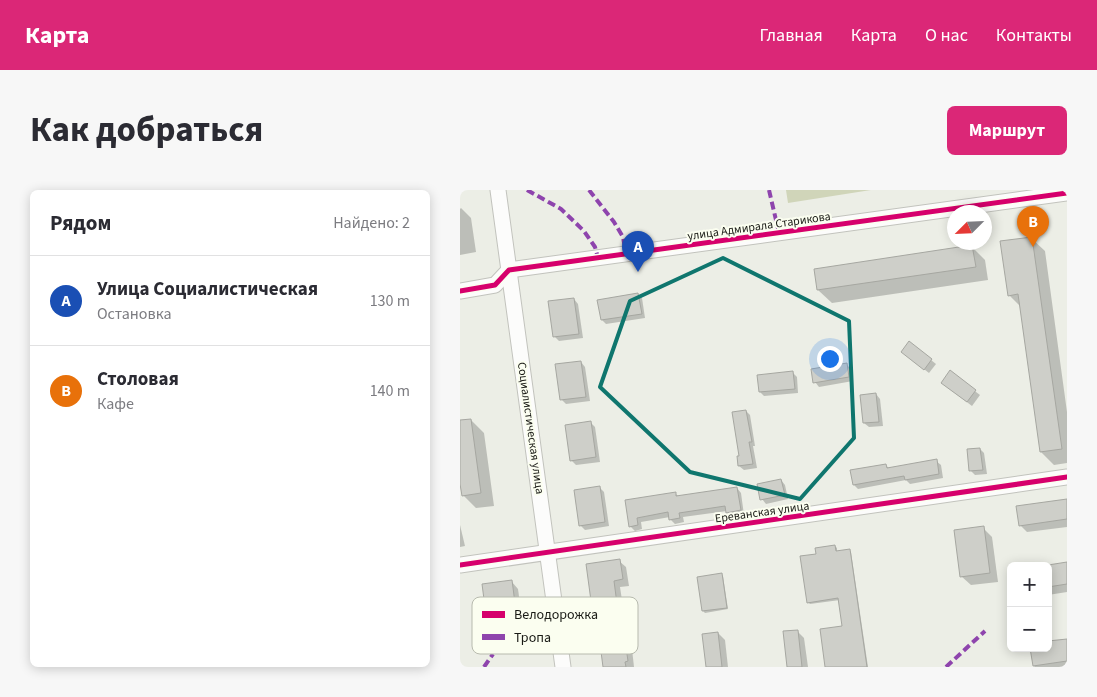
<!DOCTYPE html>
<html lang="ru">
<head>
<meta charset="utf-8">
<style>
	:root { --surface:#fff; --page:#f7f7f7; --text:#2b2b33; --muted:#7c7c81; --line:#e1e1e2; --accent:#db2777 }
	body { margin:0; font-family:"Source Sans 3",sans-serif; background:var(--page); color:var(--text) }
	.controls { position:absolute; right:15px; bottom:15px; display:grid; overflow:hidden; border-radius:8px; box-shadow:0 2px 12px #0003 }
	.controls button { width:45px; height:45px; display:grid; place-items:center; padding:0; border:0; border-bottom:1px solid var(--line); background:var(--surface); color:var(--text); font:25px sans-serif }
	.compass { position:absolute; left:487px; top:15px; width:45px; height:45px; border-radius:50%; background:var(--surface); box-shadow:0 2px 12px #0003; rotate:246deg }
	.you { position:absolute; left:369px; top:168px; width:18px; height:18px; margin:-12px; border:4px solid #fff; border-radius:50%; background:#1a73e8; box-shadow:0 0 0 8px #1a73e833 }
	.badge { display:grid; place-items:center; width:32px; height:32px; border-radius:50%; background:var(--accent); color:#fff; font-size:16px; font-weight:700 }
	.pin { position:absolute; translate:-50% -41px; filter:drop-shadow(0 1px 2px #0008) }
	.pin::after { content:''; position:absolute; top:26px; width:18px; height:15px; background:inherit; clip-path:polygon(0 0,100% 0,50% 100%) }
	.list { margin:0; padding:0; list-style:none }
	h2 { display:flex; justify-content:space-between; align-items:center; height:65px; margin:0; padding:0 20px; font-size:21px }
	h2 small { font-size:16px; font-weight:400; color:var(--muted) }
	.list li { display:grid; grid-template-columns:32px 1fr auto; gap:15px; align-items:center; box-sizing:border-box; height:90px; padding:0 20px; border-top:1px solid var(--line) }
	.list b { display:block; font-size:19px; white-space:nowrap }
	.list p { margin:0; font-size:16px; white-space:nowrap; color:var(--muted) }
	.list em { font-size:16px; font-style:normal; color:var(--muted) }
	.map { position:relative; flex:none; width:607px; height:477px; overflow:hidden; border-radius:8px }
	header { display:flex; align-items:center; gap:30px; box-sizing:border-box; height:70px; padding:0 25px; background:var(--accent); color:#fff }
	header strong { font-size:24px }
	nav { display:flex; gap:28px; margin-inline-start:auto; font-size:18px }
	.intro { display:flex; align-items:center; justify-content:space-between; box-sizing:border-box; height:120px; padding:0 30px }
	h1 { margin:0; font-size:35px }
	.button { padding:12px 22px; border-radius:8px; background:var(--accent); color:#fff; font-size:18px; font-weight:700 }
	main { display:flex; gap:30px; padding:0 30px }
	aside { flex:1; background:var(--surface); border-radius:8px; box-shadow:0 2px 12px #0003 }
	.map>svg:first-child { display:block }
</style>
</head>
<body>
<header>
<strong>Карта</strong>
<nav><a>Главная</a><a>Карта</a><a>О нас</a><a>Контакты</a></nav>
</header>
<div class="intro"><h1>Как добраться</h1><a class="button">Маршрут</a></div>
<main>
<aside>
<h2>Рядом<small>Найдено: 2</small></h2>
<ul class="list">
<li><span class="badge" style="background:#1a4fb4">A</span><div><b>Улица Социалистическая</b><p>Остановка</p></div><em>130 m</em></li>
<li><span class="badge" style="background:#e8710a">B</span><div><b>Столовая</b><p>Кафе</p></div><em>140 m</em></li>
</ul>
</aside>
<div class="map">
<svg width="607" height="477" viewBox="0 0 607 477">
	<rect width="100%" height="100%" fill="#eceee6"/>
	<polygon fill="#d0d5b9" points="326,0 411,0 328,13"/>
	<g fill="#0003">
		<polygon points="1,18 11,28 16,62 0,65 0,19"/>
		<polygon points="571,48 585,61 607,222 607,273 594,275 581,262 561,117 549,105"/>
		<polygon points="512,57 525,70 528,90 372,113 358,100"/>
		<polygon points="178,104 182,108 185,128 146,134 142,130 139,111"/>
		<polygon points="114,109 118,114 123,148 99,151 95,147"/>
		<polygon points="447,166 471,170 476,174 469,183"/>
		<polygon points="121,172 125,177 130,211 106,214 102,210"/>
		<polygon points="386,174 391,179 393,191 359,197 355,192"/>
		<polygon points="332,182 337,187 338,203 304,206 300,202"/>
		<polygon points="490,182 520,205 512,216 487,197"/>
		<polygon points="416,204 420,209 423,236 409,237 404,233"/>
		<polygon points="286,221 290,225 295,256 293,256 297,278 284,280 279,276"/>
		<polygon points="0,230 1,231 11,230 24,243 34,316 16,318 3,305 0,285"/>
		<polygon points="131,233 135,237 140,272 116,275 111,270"/>
		<polygon points="520,259 524,263 527,284 515,285 511,281"/>
		<polygon points="476,271 481,275 483,288 450,294 446,290 398,299 394,295 425,275 430,279"/>
		<polygon points="321,290 325,295 328,309 306,314 302,309"/>
		<polygon points="140,298 144,302 149,336 125,340 120,335"/>
		<polygon points="277,298 281,303 284,325 272,327 267,321 223,327 224,332 215,334 210,329 210,327 181,332 182,339 175,341 170,336 166,311 215,303 219,307"/>
		<polygon points="607,310 607,337 567,342 560,335"/>
		<polygon points="0,335 5,356 0,357"/>
		<polygon points="523,338 532,347 538,392 511,395 501,386"/>
		<polygon points="375,356 377,358 377,362 389,360 391,362 408,477 367,477 383,437 380,410 350,414 348,412 357,365"/>
		<polygon points="159,371 166,377 169,396 160,397 166,436 143,439 136,432"/>
		<polygon points="607,373 607,402 588,405 588,376"/>
		<polygon points="261,384 263,386 268,419 245,423 243,421"/>
		<polygon points="52,392 58,399 65,450 37,454 30,447"/>
		<polygon points="337,441 344,448 348,477 328,477"/>
		<polygon points="258,443 265,450 268,477 248,477"/>
		<polygon points="607,450 607,477 575,477 574,476 588,458"/>
		<polygon points="165,452 172,459 174,477 145,477"/>
	</g>
	<g fill="#cecfc9" stroke="#a6a7a1">
		<polygon points="572,47 602,259 580,262 558,104 548,106 540,51"/>
		<polygon points="512,55 516,77 357,100 354,79"/>
		<polygon points="178,103 182,124 141,130 137,110"/>
		<polygon points="114,108 119,144 93,147 88,111"/>
		<polygon points="449,151 472,169 464,180 441,162"/>
		<polygon points="121,171 126,207 100,210 95,174"/>
		<polygon points="387,173 389,187 353,193 351,179"/>
		<polygon points="490,180 516,200 507,212 481,193"/>
		<polygon points="333,181 335,199 299,202 297,185"/>
		<polygon points="416,203 419,232 403,233 400,205"/>
		<polygon points="286,220 292,252 289,252 293,274 278,276 277,266 279,266 272,222"/>
		<polygon points="11,229 21,303 2,306 0,294 0,230"/>
		<polygon points="131,231 136,267 110,271 105,235"/>
		<polygon points="520,258 523,280 509,281 507,259"/>
		<polygon points="477,269 479,284 445,290 444,286 393,295 390,280 426,274 427,278"/>
		<polygon points="321,289 325,305 300,310 297,294"/>
		<polygon points="140,296 145,332 119,336 114,300"/>
		<polygon points="277,297 281,320 266,323 265,316 219,323 220,328 209,330 208,322 177,328 178,335 169,337 165,310 216,302 216,306"/>
		<polygon points="607,309 607,329 559,336 556,316"/>
		<polygon points="524,336 530,383 500,387 494,340"/>
		<polygon points="375,355 376,361 390,359 407,477 365,477 360,439 382,436 378,408 347,413 340,366 356,364 355,358"/>
		<polygon points="160,369 163,389 154,391 159,429 134,433 126,374"/>
		<polygon points="607,372 607,394 588,397 588,375"/>
		<polygon points="262,383 267,418 242,421 237,387"/>
		<polygon points="52,390 59,444 29,448 22,394"/>
		<polygon points="338,440 342,477 327,477 323,441"/>
		<polygon points="258,442 262,477 246,477 242,444"/>
		<polygon points="607,449 607,471 573,476 570,458 588,458 588,451"/>
		<polygon points="165,451 168,471 165,472 166,477 143,477 140,454"/>
	</g>
	<g fill="none" stroke-linecap="round" stroke-linejoin="round">
		<defs>
			<g id="minor">
				<polyline points="38,0 103,477"/>
				<polyline points="0,101 35,95 49,80 607,3"/>
				<polyline points="0,375 607,287"/>
			</g>
		</defs>
		<use href="#minor" stroke="#c2c3bd" stroke-width="17"/>
		<use href="#minor" stroke="#fcfcfb" stroke-width="15"/>
		<g stroke="#8e44ad" stroke-width="4" stroke-dasharray="8 4" stroke-linecap="butt">
			<polyline points="67,0 101,19 124,41 135,57 138,68"/>
			<polyline points="129,0 154,32 163,47 166,64"/>
			<polyline points="309,0 319,43"/>
			<polyline points="24,477 33,464"/>
			<polyline points="486,477 525,441"/>
		</g>
		<defs>
			<g id="cycleway">
				<polyline points="0,101 35,95 49,80 607,3"/>
				<polyline points="0,375 607,287"/>
			</g>
		</defs>
		<use href="#cycleway" stroke="#fbfef0" stroke-width="8"/>
		<use href="#cycleway" stroke="#d6006c" stroke-width="5"/>
	</g>
	<path fill="none" stroke="#0f766e" stroke-width="4" stroke-linejoin="round" d="M263 68 389 131 394 248 340 309 230 282 140 197 170 111Z"/>
	<g text-anchor="middle" stroke-width="4" stroke-linejoin="round" paint-order="stroke">
		<g font-size="12" fill="#191a15" stroke="#fbfef0">
			<text transform="translate(299 36) rotate(-8)" y="4">улица Адмирала Старикова</text>
			<text transform="translate(71 238) rotate(82)" y="4">Социалистическая улица</text>
			<text transform="translate(302 322) rotate(-8)" y="4">Ереванская улица</text>
		</g>
	</g>
	<rect x="12" y="407" width="166" height="57" rx="8" fill="#fbfef0" stroke="#b7baae" stroke-width="1"/>
	<rect x="22" y="421" width="23" height="7" fill="#d6006c"/>
	<rect x="22" y="444" width="23" height="6" fill="#8e44ad"/>
	<g font-size="14" fill="#191a15">
		<text x="54" y="429">Велодорожка</text>
		<text x="54" y="452">Тропа</text>
	</g>
</svg>
<div class="controls">
<button>+</button>
<button>−</button>
</div>
<svg class="compass" viewBox="-18 -18 36 36"><path d="M0-13l5 13h-10z" fill="#e53935"/><path d="M0 13l5-13h-10z" fill="#7c7c81"/></svg>
<div class="you"></div>
<div class="pin badge" style="left:178px;top:82px;background:#1a4fb4">A</div>
<div class="pin badge" style="left:573px;top:57px;background:#e8710a">B</div>
</div>
</main>
</body>
</html>
